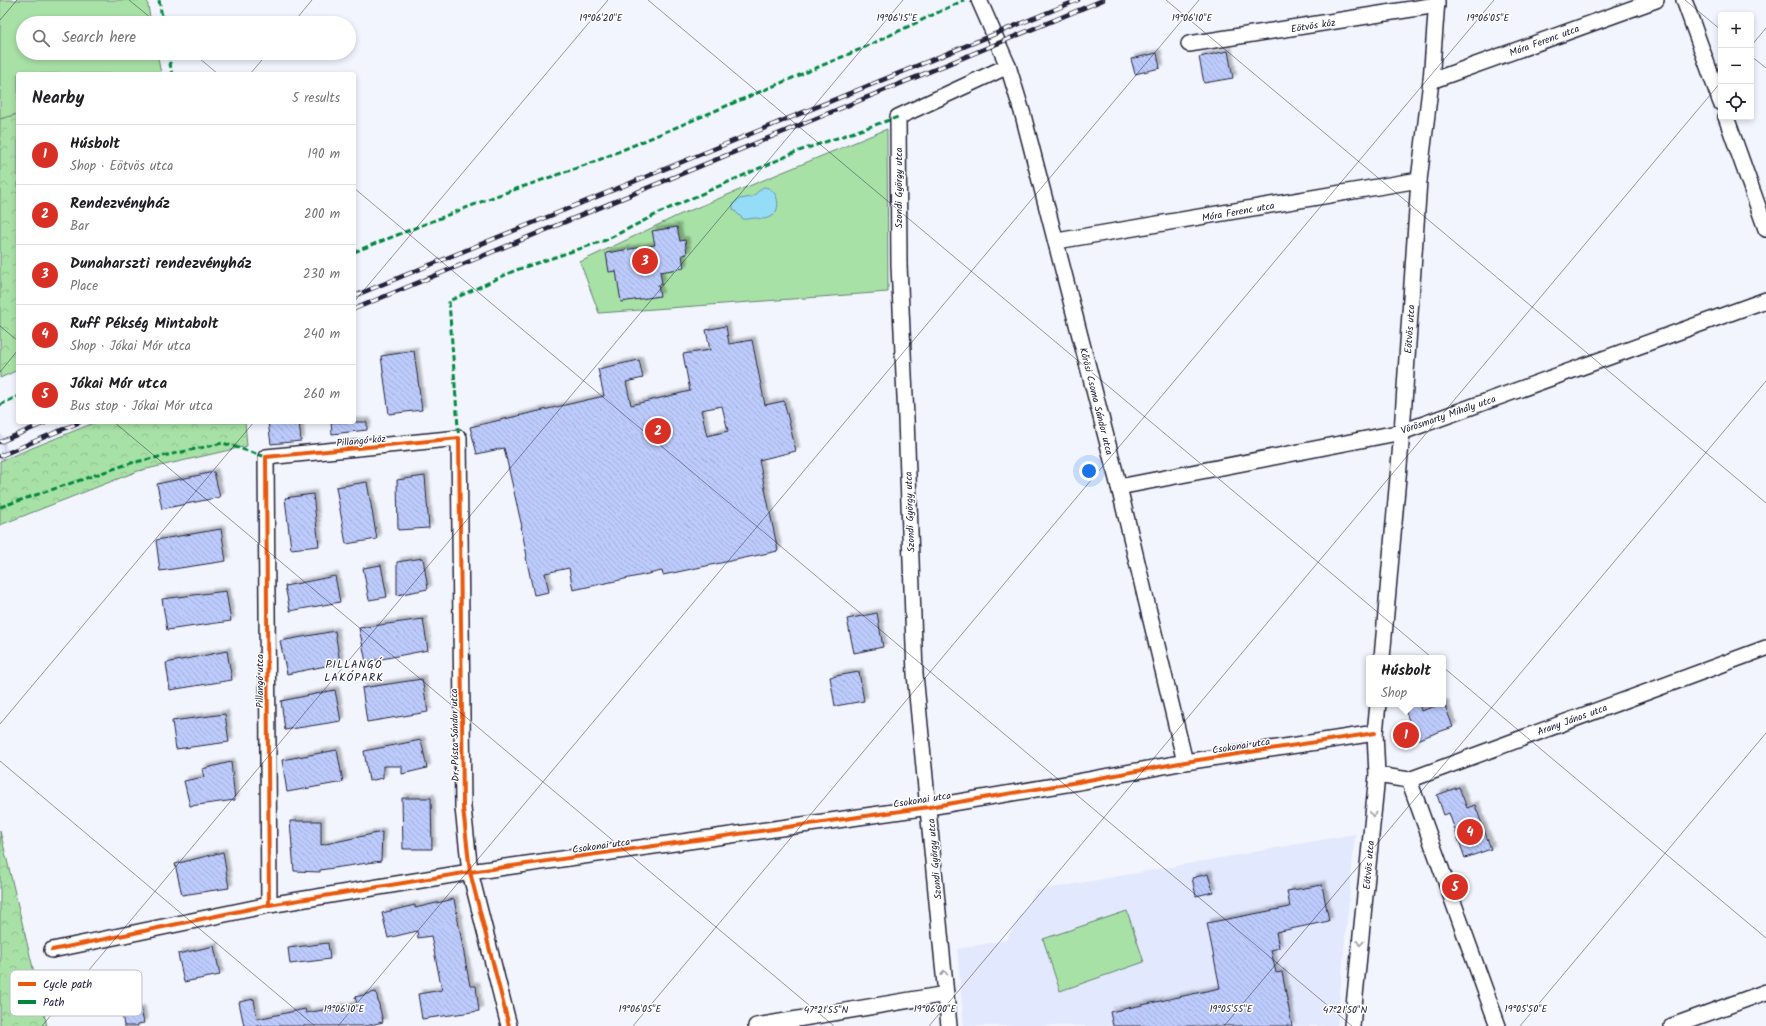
<!DOCTYPE html>
<html lang="en">
<head>
<meta charset="utf-8">
<style>
	:root { --surface:#fff; --page:#f2f2f2; --text:#202124; --muted:#757577; --line:#e0e0e0; --accent:#d93025 }
	body { margin:0; font-family:Kalam,sans-serif; background:var(--page); color:var(--text) }
	.controls { position:absolute; right:12px; top:12px; display:grid; overflow:hidden; border-radius:4px; box-shadow:0 2px 6px #0003 }
	.controls button { width:36px; height:36px; display:grid; place-items:center; padding:0; border:0; border-bottom:1px solid var(--line); background:var(--surface); color:var(--text); font:20px sans-serif }
	.you { position:absolute; left:1089px; top:471px; width:14px; height:14px; margin:-10px; border:3px solid #fff; border-radius:50%; background:#1a73e8; box-shadow:0 0 0 6px #1a73e833 }
	.badge { display:grid; place-items:center; width:26px; height:26px; border-radius:50%; background:var(--accent); color:#fff; font-size:13px; font-weight:700 }
	.pin { position:absolute; translate:-50% -50%; border:2px solid #fff; box-shadow:0 1px 4px #0006 }
	.popup { position:absolute; left:1366px; top:655px; width:80px; height:52px; box-sizing:border-box; display:grid; place-content:center; border-radius:4px; background:var(--surface); filter:drop-shadow(0 1px 3px #0005); font-size:13px; white-space:nowrap; color:var(--muted) }
	.popup b { font-size:15px; color:var(--text) }
	.popup::after { content:''; position:absolute; left:50%; top:100%; margin-left:-8px; border:8px solid transparent; border-top-color:var(--surface) }
	.list { margin:0; padding:0; list-style:none }
	h2 { display:flex; justify-content:space-between; align-items:center; height:52px; margin:0; padding:0 16px; font-size:17px }
	h2 small { font-size:13px; font-weight:400; color:var(--muted) }
	.list li { display:grid; grid-template-columns:26px 1fr auto; gap:12px; align-items:center; box-sizing:border-box; height:60px; padding:0 16px; border-top:1px solid var(--line) }
	.list b { display:block; font-size:15px; white-space:nowrap }
	.list p { margin:0; font-size:13px; white-space:nowrap; color:var(--muted) }
	.list em { font-size:13px; font-style:normal; color:var(--muted) }
	.icon { flex:none; width:22px; height:22px; fill:none; stroke:currentColor; stroke-width:2; stroke-linecap:round; stroke-linejoin:round }
	.map { position:relative; flex:none; width:1766px; height:1026px; overflow:hidden }
	.search { position:absolute; background:var(--surface); box-shadow:0 2px 6px #0003; left:16px; top:16px; width:340px; height:44px; display:flex; align-items:center; gap:10px; box-sizing:border-box; padding:0 14px; border-radius:22px; color:var(--muted); font-size:15px }
	.panel { position:absolute; background:var(--surface); box-shadow:0 2px 6px #0003; left:16px; top:72px; width:340px; height:352px; border-radius:4px }
	.map>svg:first-child { display:block }
</style>
</head>
<body>
<div class="map">
<svg width="1766" height="1026" viewBox="0 0 1766 1026">
	<defs>
		<pattern id="industrial-grid" width="8" height="8" patternUnits="userSpaceOnUse"><rect width="8" height="8" fill="#e2e8fd"/><path d="M0 4h8M4 0v8" fill="none" stroke="#c2c7da"/></pattern>
		<pattern id="forest-crowns" width="20" height="18" patternUnits="userSpaceOnUse"><rect width="20" height="18" fill="#a8e1a6"/><path d="M2 6a3 3 0 1 1 6 0M12 15a3 3 0 1 1 6 0" fill="none" stroke="#90c190"/></pattern>
		<pattern id="building-back-hatch" width="6" height="6" patternUnits="userSpaceOnUse"><rect width="6" height="6" fill="#bccbfc"/><path d="M-1 5l2 2M0 0l6 6M5-1l2 2" fill="none" stroke="#a1aed9"/></pattern>
		<filter id="shadow"><feDropShadow dx="3.5" dy="-3.5" stdDeviation="1" flood-color="#0004"/></filter>
	</defs>
	<rect width="100%" height="100%" fill="#f2f5fe"/>
	<filter id="ink" filterUnits="userSpaceOnUse"><feTurbulence type="fractalNoise" baseFrequency=".025" numOctaves="2"/><feDisplacementMap in="SourceGraphic" scale="8" xChannelSelector="R" yChannelSelector="G"/><feConvolveMatrix kernelMatrix="1 2 1 2 8 2 1 2 1" color-interpolation-filters="sRGB"/></filter>
	<g filter="url(#ink)">
		<polygon fill="#e2e8fd" points="1355,834 1337,1026 964,1026 957,949 1006,940 1036,891"/>
		<polygon fill="url(#industrial-grid)" points="0,431 17,471 0,478"/>
		<g fill="#a8e1a6" stroke="#658270">
			<polygon points="0,0 147,0 151,23 23,23 23,53 157,53 161,74 18,74 18,114 0,119"/>
			<polygon points="887,129 888,292 599,313 580,262 679,215"/>
			<polygon points="1127,911 1144,962 1060,991 1043,939"/>
		</g>
		<g fill="url(#forest-crowns)" stroke="#658270">
			<polygon points="18,114 18,370 0,378 0,119"/>
			<polygon points="96,422 245,422 247,446 138,471 0,525 0,461"/>
			<polygon points="0,831 47,1026 0,1026"/>
		</g>
		<path fill="#95dcf7" stroke="#6792ac" d="M763 187C779 187 784 213 768 218 763 220 760 218 755 218 751 218 747 220 743 219L733 209V204L739 199 752 197Z"/>
		<g fill="url(#building-back-hatch)" stroke="#22223b" fill-rule="evenodd" filter="url(#shadow)">
			<polygon points="1228,51 1233,78 1204,83 1199,57"/>
			<polygon points="1157,53 1160,68 1135,74 1131,59"/>
			<polygon points="677,227 680,241 685,240 687,254 682,255 684,268 660,272 662,284 658,285 660,296 621,302 616,271 609,272 606,253 655,245 652,231"/>
			<path d="M726 326 729 344 752 340 765 405 784 401 796 451 759 460 778 551 663 575 662 571 573 590 569 568 545 573 549 592 534 595 526 557 527 556 521 527H522L504 448 477 454 470 427 604 396 598 369 639 360 643 378 626 382 631 405 690 391 683 354 710 350 706 330ZM722 406 728 431 707 436 701 410Z"/>
			<polygon points="414,351 422,410 389,414 381,356"/>
			<polygon points="268,422 299,422 301,441 271,444"/>
			<polygon points="331,422 367,422 367,430 332,434"/>
			<polygon points="214,472 220,497 162,509 157,484"/>
			<polygon points="425,476 429,528 398,530 397,480"/>
			<polygon points="367,482 377,539 346,544 336,487"/>
			<polygon points="313,494 319,546 291,549 285,498"/>
			<polygon points="221,529 226,561 160,571 156,540"/>
			<polygon points="423,558 428,589 397,595 397,562"/>
			<polygon points="381,565 387,597 369,600 363,568"/>
			<polygon points="335,576 340,602 290,611 285,586"/>
			<polygon points="226,591 231,621 167,630 162,599"/>
			<polygon points="877,613 883,647 854,653 847,619"/>
			<polygon points="423,619 428,650 366,662 359,628"/>
			<polygon points="335,631 340,663 287,674 280,641"/>
			<polygon points="227,651 232,680 170,690 166,663"/>
			<polygon points="859,672 864,701 835,706 830,677"/>
			<polygon points="422,679 428,712 367,722 362,688"/>
			<polygon points="335,690 341,721 285,730 281,701"/>
			<polygon points="1444,703 1453,727 1416,740 1403,704 1419,704 1421,711"/>
			<polygon points="225,714 229,742 176,749 172,721"/>
			<polygon points="421,740 427,768 402,774 402,766 383,766 383,778 369,781 364,751"/>
			<polygon points="337,750 343,782 287,792 282,760"/>
			<polygon points="231,762 235,800 190,806 184,781 204,777 202,769"/>
			<polygon points="1459,787 1467,808 1475,805 1491,849 1465,858 1449,813 1444,815 1437,795"/>
			<polygon points="402,798 431,798 432,849 403,849"/>
			<polygon points="290,821 321,821 321,845 382,832 381,861 320,870 320,872 294,871"/>
			<polygon points="223,852 229,888 182,895 175,864"/>
			<polygon points="1208,874 1213,892 1196,896 1192,878"/>
			<polygon points="1322,885 1329,921 1276,932 1279,948 1271,950 1276,973 1282,972 1292,1026 1113,1026 1110,1012 1220,988 1207,923 1290,907 1287,891"/>
			<polygon points="454,899 470,986 476,986 479,1011 422,1019 418,994 442,990 431,936 418,938 417,931 388,938 382,913 415,905 415,908"/>
			<polygon points="328,943 330,959 290,964 288,948"/>
			<polygon points="214,946 220,975 184,982 178,954"/>
			<polygon points="376,992 383,1022 366,1026 244,1026 239,1002 254,999 257,1019 305,1009 306,1013 357,1004 355,997"/>
			<polygon points="141,1009 144,1023 138,1024 138,1026 124,1026 122,1013"/>
		</g>
		<g fill="none" stroke-linecap="round" stroke-linejoin="round">
			<defs>
				<g id="minor">
					<polyline points="979,0 1008,66 1023,115 1119,487 1185,762"/>
					<polyline points="1684,0 1721,103"/>
					<polyline points="1189,44 1437,5"/>
					<polyline points="1431,81 1656,0"/>
					<polyline points="1726,117 1766,229"/>
					<polyline points="1057,241 1419,180"/>
					<polyline points="1119,487 1402,432 1766,300"/>
					<polyline points="1382,658 1402,432 1419,180 1431,81 1437,0"/>
					<polyline points="1377,775 1409,780 1766,648"/>
					<polyline points="1409,780 1498,1026"/>
					<polyline points="269,905 266,457 459,438 463,808 470,872 509,1026"/>
					<polyline points="52,950 269,905 470,872 929,807 1078,782 1185,762 1375,733"/>
					<polyline points="756,1026 946,994"/>
					<polyline points="949,1026 915,674 906,418 899,265 898,117 1008,66"/>
					<polyline points="1352,1026 1377,775 1375,733 1378,704"/>
					<polyline points="1672,1026 1766,992"/>
				</g>
			</defs>
			<use href="#minor" stroke="#22223b" stroke-width="18"/>
			<use href="#minor" stroke="#fff" stroke-width="15"/>
			<defs>
				<g id="rail">
					<polyline points="354,296 1078,0"/>
					<polyline points="354,309 1103,0"/>
					<polyline points="0,442 47,422"/>
					<polyline points="0,456 80,422"/>
				</g>
			</defs>
			<use href="#rail" stroke="#22223b" stroke-width="4.5"/>
			<use href="#rail" stroke="#fff" stroke-width="3" stroke-dasharray="9" stroke-linecap="butt"/>
			<g stroke="#00873e" stroke-width="3" stroke-dasharray="6 3" stroke-linecap="butt">
				<polyline points="159,0 163,23"/>
				<polyline points="168,53 172,74"/>
				<polyline points="354,252 496,196 594,162 861,49 964,0"/>
				<polyline points="0,405 18,396"/>
				<polyline points="459,442 449,301 516,270 606,240 663,211 796,152 898,117"/>
				<polyline points="0,507 131,463 223,443 266,457 269,456"/>
			</g>
			<defs>
				<g id="cycleway">
					<polyline points="269,905 266,457 459,438 463,808 470,872 509,1026"/>
					<polyline points="52,950 269,905 470,872 929,807 1078,782 1185,762 1375,733"/>
				</g>
			</defs>
			<use href="#cycleway" stroke="#fff" stroke-width="6"/>
			<use href="#cycleway" stroke="#e8590c" stroke-width="4"/>
		</g>
		<defs><path id="oneway-chevron" d="M-2-3.5L2.5 0L-2 3.5" fill="none" stroke-width="1.6" stroke-linecap="round" stroke-linejoin="round"/></defs>
		<g stroke="#9c9ca7">
			<use href="#oneway-chevron" transform="translate(1373 814) rotate(96)"/>
			<use href="#oneway-chevron" transform="translate(1360 943) rotate(96)"/>
			<use href="#oneway-chevron" transform="translate(944 973) rotate(-95)"/>
		</g>
	</g>
	<path fill="none" stroke="#22223b" stroke-width="1" stroke-opacity="0.45" d="M129 0 157 23M648 0 1766 938M1166 0 1766 503M1685 0 1721 30M0 20 17 0M293 23 312 0M1751 46 1766 28M193 53 218 74M1751 56 1766 68M250 74 268 53M354 188 1352 1026M354 302 608 0M0 326 18 341M0 372 18 350M114 422 834 1026M0 724 254 422M0 761 315 1026M42 1026 903 0M338 1026 1199 0M633 1026 1494 0M929 1026 1721 82M1224 1026 1766 381M1520 1026 1766 733"/>
	<g text-anchor="middle" stroke-width="3" stroke-linejoin="round" paint-order="stroke">
		<g font-size="10" fill="#22223b" stroke="#fff">
			<text transform="translate(1313 25) rotate(-9)" y="4">Eötvös köz</text>
			<text transform="translate(1544 40) rotate(-20)" y="4">Móra Ferenc utca</text>
			<text transform="translate(898 188) rotate(-90)" y="4">Szondi György utca</text>
			<text transform="translate(1238 211) rotate(-10)" y="4">Móra Ferenc utca</text>
			<text transform="translate(1409 329) rotate(-86)" y="4">Eötvös utca</text>
			<text transform="translate(1097 401) rotate(76)" y="4">Kőrösi Csoma Sándor utca</text>
			<text transform="translate(1448 414) rotate(-19)" y="4">Vörösmarty Mihály utca</text>
			<text transform="translate(361 440) rotate(-5)" y="4">Pillangó köz</text>
			<text transform="translate(909 512) rotate(-92)" y="4">Szondi György utca</text>
			<text transform="translate(259 681) rotate(-90)" y="4">Pillangó utca</text>
			<text transform="translate(1572 719) rotate(-20)" y="4">Arany János utca</text>
			<text transform="translate(454 735) rotate(-91)" y="4">Dr. Pósta Sándor utca</text>
			<text transform="translate(1241 745) rotate(-9)" y="4">Csokonai utca</text>
			<text transform="translate(922 799) rotate(-9)" y="4">Csokonai utca</text>
			<text transform="translate(601 845) rotate(-8)" y="4">Csokonai utca</text>
			<text transform="translate(934 859) rotate(-95)" y="4">Szondi György utca</text>
			<text transform="translate(1368 865) rotate(-85)" y="4">Eötvös utca</text>
		</g>
		<g font-size="11" letter-spacing="1" fill="#22223b" stroke="#fff">
			<text x="354" y="668">PILLANGÓ<tspan x="354" dy="13">LAKÓPARK</tspan></text>
		</g>
	</g>
	<rect x="10" y="970" width="132" height="46" rx="6" fill="#fff" stroke="#bdbdc4" stroke-width="1"/>
	<rect x="18" y="982" width="18" height="4" fill="#e8590c"/>
	<rect x="18" y="1000" width="18" height="4" fill="#00873e"/>
	<g font-size="11" fill="#22223b">
		<text x="43" y="988">Cycle path</text>
		<text x="43" y="1006">Path</text>
	</g>
	<g font-size="10" text-anchor="middle" fill="#22223b" stroke="#fff" stroke-width="3" stroke-linejoin="round" paint-order="stroke">
		<text x="601" y="21">19°06'20"E</text>
		<text x="897" y="21">19°06'15"E</text>
		<text x="1192" y="21">19°06'10"E</text>
		<text x="1488" y="21">19°06'05"E</text>
		<text x="344" y="1012">19°06'10"E</text>
		<text x="640" y="1012">19°06'05"E</text>
		<text x="935" y="1012">19°06'00"E</text>
		<text x="1231" y="1012">19°05'55"E</text>
		<text x="1526" y="1012">19°05'50"E</text>
		<text x="826" y="1013">47°21'55"N</text>
		<text x="1345" y="1013">47°21'50"N</text>
	</g>
</svg>
<div class="controls">
<button>+</button>
<button>−</button>
<button><svg class="icon" aria-label="locate" viewBox="0 0 24 24"><circle cx="12" cy="12" r="6"/><path d="M12 2v4M12 18v4M2 12h4M18 12h4"/></svg></button>
</div>
<div class="you"></div>
<div class="pin badge" style="left:1406px;top:735px">1</div>
<div class="popup"><b>Húsbolt</b>Shop</div>
<div class="pin badge" style="left:658px;top:431px">2</div>
<div class="pin badge" style="left:645px;top:261px">3</div>
<div class="pin badge" style="left:1470px;top:832px">4</div>
<div class="pin badge" style="left:1455px;top:887px">5</div>
<div class="search"><svg class="icon" aria-label="search" viewBox="0 0 24 24"><circle cx="10" cy="10" r="6"/><path d="M15 15l6 6"/></svg>Search here</div>
<section class="panel">
<h2>Nearby<small>5 results</small></h2>
<ul class="list">
<li><span class="badge">1</span><div><b>Húsbolt</b><p>Shop · Eötvös utca</p></div><em>190 m</em></li>
<li><span class="badge">2</span><div><b>Rendezvényház</b><p>Bar</p></div><em>200 m</em></li>
<li><span class="badge">3</span><div><b>Dunaharszti rendezvényház</b><p>Place</p></div><em>230 m</em></li>
<li><span class="badge">4</span><div><b>Ruff Pékség Mintabolt</b><p>Shop · Jókai Mór utca</p></div><em>240 m</em></li>
<li><span class="badge">5</span><div><b>Jókai Mór utca</b><p>Bus stop · Jókai Mór utca</p></div><em>260 m</em></li>
</ul>
</section>
</div>
</body>
</html>
